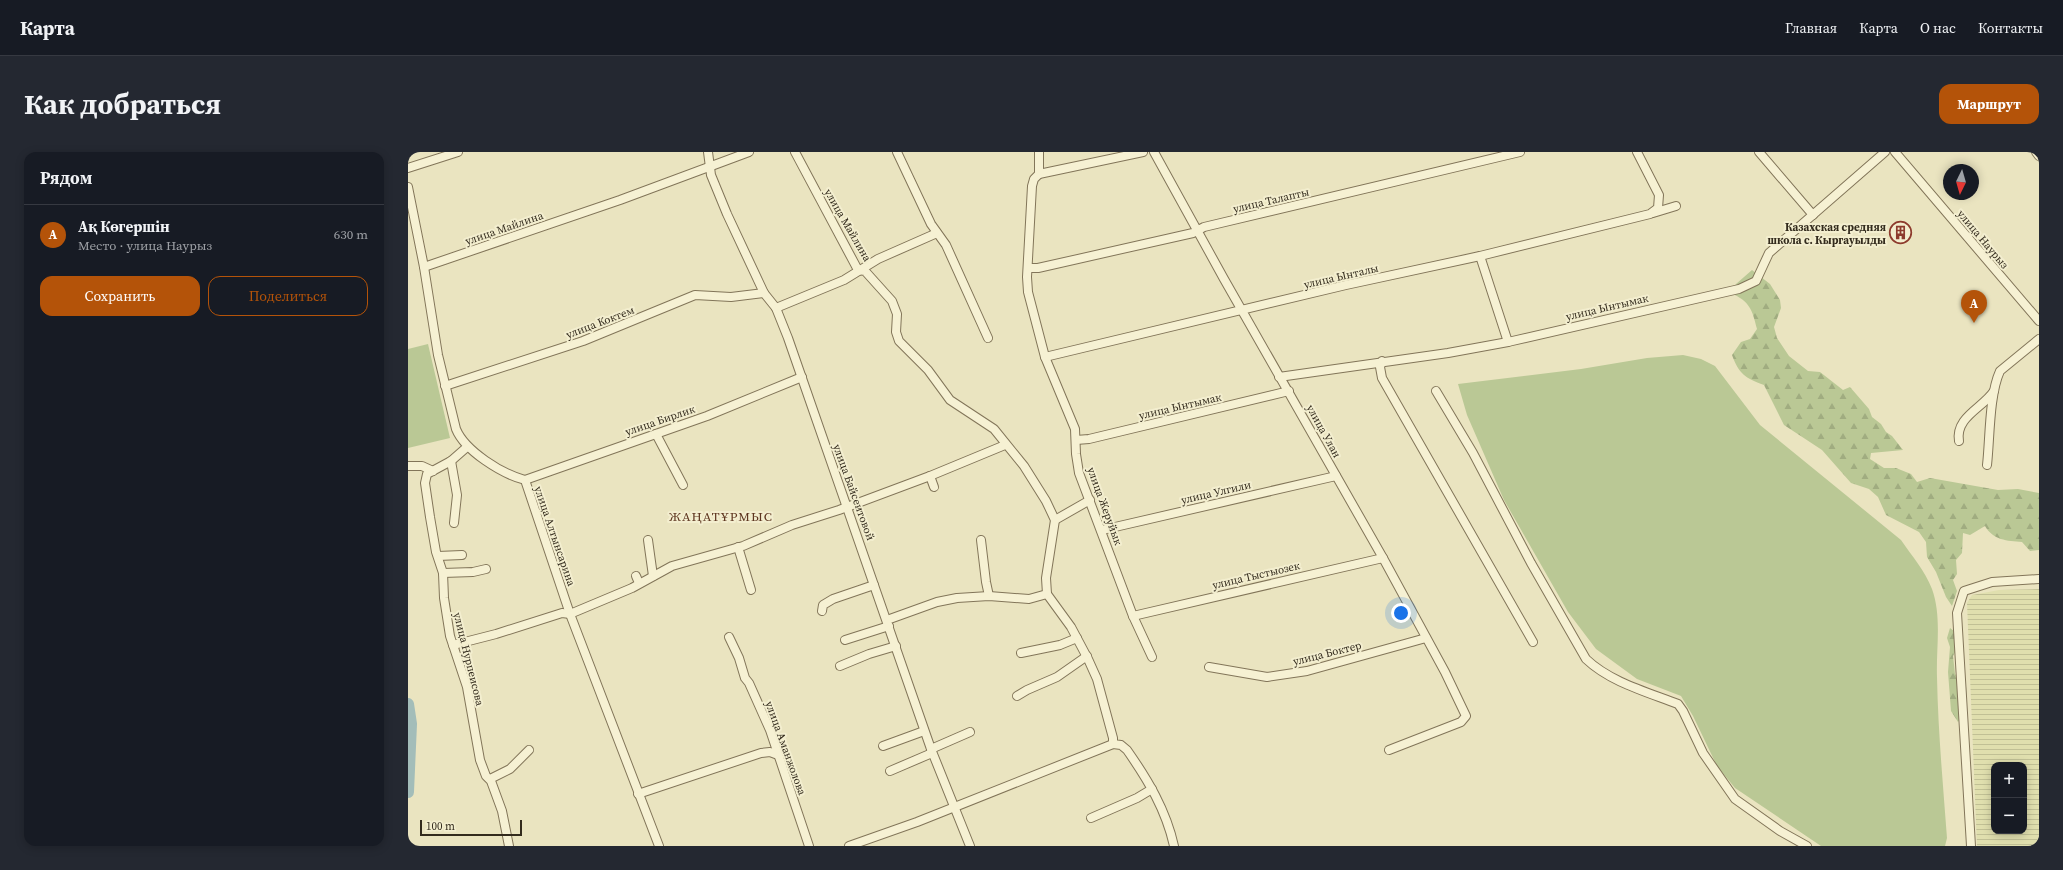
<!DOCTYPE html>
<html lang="ru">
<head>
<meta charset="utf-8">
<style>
	:root { --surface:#171b24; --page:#242831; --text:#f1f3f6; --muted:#9ea1a6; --line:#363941; --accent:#b45309 }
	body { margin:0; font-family:"Source Serif 4",serif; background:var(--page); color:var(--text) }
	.controls { position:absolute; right:12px; bottom:12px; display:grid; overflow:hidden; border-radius:8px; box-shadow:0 2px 10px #0003 }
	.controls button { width:36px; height:36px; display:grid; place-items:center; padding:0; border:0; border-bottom:1px solid var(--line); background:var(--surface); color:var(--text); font:20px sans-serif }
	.compass { position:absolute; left:1535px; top:12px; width:36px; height:36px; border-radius:50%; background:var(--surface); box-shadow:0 2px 10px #0003; rotate:185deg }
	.scale { position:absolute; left:12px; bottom:10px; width:102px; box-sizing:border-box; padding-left:4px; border:2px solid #332b1d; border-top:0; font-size:11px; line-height:14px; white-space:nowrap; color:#332b1d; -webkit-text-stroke:3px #f3eecf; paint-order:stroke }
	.you { position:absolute; left:993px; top:461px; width:14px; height:14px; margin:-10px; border:3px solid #fff; border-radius:50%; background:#1a73e8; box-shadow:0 0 0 6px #1a73e833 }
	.badge { display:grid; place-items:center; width:26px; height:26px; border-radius:50%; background:var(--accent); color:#fff; font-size:13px; font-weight:700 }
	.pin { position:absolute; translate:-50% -33px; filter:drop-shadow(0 1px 2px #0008) }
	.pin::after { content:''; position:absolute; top:21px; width:14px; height:12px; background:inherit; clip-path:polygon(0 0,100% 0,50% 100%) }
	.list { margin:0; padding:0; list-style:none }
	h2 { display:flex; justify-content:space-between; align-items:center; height:52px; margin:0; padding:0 16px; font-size:17px }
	h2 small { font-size:13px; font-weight:400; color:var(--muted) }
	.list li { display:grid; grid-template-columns:26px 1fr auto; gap:12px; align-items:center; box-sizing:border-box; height:60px; padding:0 16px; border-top:1px solid var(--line) }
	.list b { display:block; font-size:15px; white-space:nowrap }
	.list p { margin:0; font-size:13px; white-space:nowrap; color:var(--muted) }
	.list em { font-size:13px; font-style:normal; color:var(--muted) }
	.actions { display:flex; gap:8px; padding:12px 16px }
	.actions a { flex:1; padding:9px 0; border:1px solid var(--accent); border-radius:12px; text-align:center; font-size:14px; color:var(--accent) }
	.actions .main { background:var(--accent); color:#fff }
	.map { position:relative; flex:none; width:1631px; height:694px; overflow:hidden; border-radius:12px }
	header { display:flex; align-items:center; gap:24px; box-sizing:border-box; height:56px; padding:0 20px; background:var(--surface); border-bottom:1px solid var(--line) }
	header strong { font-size:19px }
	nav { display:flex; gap:22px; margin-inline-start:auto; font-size:14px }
	.intro { display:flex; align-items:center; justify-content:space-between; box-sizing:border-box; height:96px; padding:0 24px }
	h1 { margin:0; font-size:28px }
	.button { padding:10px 18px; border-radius:12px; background:var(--accent); color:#fff; font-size:14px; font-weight:700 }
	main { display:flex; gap:24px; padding:0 24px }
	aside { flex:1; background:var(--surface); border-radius:12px; box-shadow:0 2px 10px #0003 }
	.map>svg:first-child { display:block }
</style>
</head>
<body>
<header>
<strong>Карта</strong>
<nav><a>Главная</a><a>Карта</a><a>О нас</a><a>Контакты</a></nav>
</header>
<div class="intro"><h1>Как добраться</h1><a class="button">Маршрут</a></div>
<main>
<aside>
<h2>Рядом<small></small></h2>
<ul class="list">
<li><span class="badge">A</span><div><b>Ақ Көгершін</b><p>Место · улица Наурыз</p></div><em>630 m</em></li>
</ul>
<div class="actions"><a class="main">Сохранить</a><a>Поделиться</a></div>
</aside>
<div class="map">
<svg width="1631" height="694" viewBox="0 0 1631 694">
	<defs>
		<pattern id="farmland-rules" width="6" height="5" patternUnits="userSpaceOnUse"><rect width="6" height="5" fill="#e0dfae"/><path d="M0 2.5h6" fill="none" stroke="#c1c095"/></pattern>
		<pattern id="forest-firs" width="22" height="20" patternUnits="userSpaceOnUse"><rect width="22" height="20" fill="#bac895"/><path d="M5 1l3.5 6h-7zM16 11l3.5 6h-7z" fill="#a0ac80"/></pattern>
	</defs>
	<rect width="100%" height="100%" fill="#eae4c0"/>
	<path fill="url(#farmland-rules)" fill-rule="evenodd" d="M1631 437V694H1569L1559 451 1564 443 1575 441 1591 438ZM1586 613H1616V679H1586Z"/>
	<g fill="#bac895">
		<polygon points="20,192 42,286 0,296 0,197"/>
		<path d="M1275 203 1293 207 1307 214 1352 273 1493 388C1504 404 1517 419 1524 437 1534 465 1528 496 1529 525 1530 579 1535 632 1539 686L1537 694H1413L1327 636 1309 614 1285 564 1273 544 1229 527 1188 497 1160 460 1096 348 1059 263 1050 232 1173 217 1239 206Z"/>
	</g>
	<g fill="url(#forest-firs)">
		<path d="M1344 118 1362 132 1372 148 1373 156 1366 175 1369 186 1381 204 1400 219 1412 220 1435 238 1442 235 1461 257 1464 265 1473 272 1478 280 1484 284 1495 298 1463 301 1462 307 1476 316H1488L1503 322 1509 330 1522 326 1590 338 1610 337 1631 341V398L1622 399 1614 390C1599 389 1585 388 1577 374L1562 383 1555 381 1554 401 1548 408 1549 422 1545 428 1549 439 1544 454 1538 445 1528 420 1519 405 1518 390 1511 380 1478 363 1470 345 1461 337 1443 331 1414 298 1376 273 1356 233C1337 226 1331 222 1324 203L1333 190 1342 187 1349 177C1344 157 1342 150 1323 141L1328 132Z"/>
		<polygon points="1542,476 1555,486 1545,504 1547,522 1558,534 1559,555 1550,570 1543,559 1540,520 1542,495 1539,486"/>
	</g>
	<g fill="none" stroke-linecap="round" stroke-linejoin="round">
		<polyline stroke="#a3bdb9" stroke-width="12" points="0,552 3,572 0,640"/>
		<defs>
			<g id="minor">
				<polyline points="300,0 303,23 319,62 356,141 368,156 380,186 523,597 562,694"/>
				<path d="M387 0 450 118 457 119 484 149 489 162 488 180 491 189 520 218 542 248 586 277 616 314 638 349 647 368 638 426 639 442 663 475 680 507 689 527 705 586V592L713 593 719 598C740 628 758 658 766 694"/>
				<polyline points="489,0 523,72 538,93 580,186"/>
				<polyline points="631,0 631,22 626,27 624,34 619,125 620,140 637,205 667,277 668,302 671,321 725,464 744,505"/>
				<polyline points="746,0 816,127 975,406 1037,520 1058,564 1053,570 981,598"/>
				<polyline points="1351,0 1405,63"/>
				<polyline points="1487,0 1631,169"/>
				<polyline points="1628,0 1631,4"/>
				<polyline points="0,16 50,0"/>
				<polyline points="631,22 735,0"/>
				<path d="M0 35 16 115 30 203 48 277C57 299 94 322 117 328L162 462 251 694"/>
				<polyline points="1245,61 1268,54"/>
				<polyline points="1072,104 1100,190"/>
				<polyline points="16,115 212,48 341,0"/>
				<polyline points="620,116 630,116 785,81 796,75 1112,0"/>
				<polyline points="368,156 436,128 470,107 529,81"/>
				<polyline points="637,205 938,133 1072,104 1242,62 1250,56 1251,43 1229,0"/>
				<polyline points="974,209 972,215 974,226 1125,490"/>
				<polyline points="871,225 1040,201 1100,190 1331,137 1348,129 1361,101 1477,0"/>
				<polyline points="37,234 175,189 287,143 323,145 356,141"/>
				<path d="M1028 239 1065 301 1123 411 1178 507C1202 530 1239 540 1270 552L1275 559 1295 601 1327 647 1372 679 1399 694"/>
				<polyline points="248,282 275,333"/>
				<polyline points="668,288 681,287 881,239"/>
				<path d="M1551 289C1547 265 1575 256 1586 239"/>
				<polyline points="59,295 43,309 19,322 17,331 22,365 28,400 35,421 36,446 42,484 59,535 72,608 78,624 83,629 94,659 101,694"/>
				<polyline points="43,309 49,343 46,371"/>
				<path d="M1579 313C1582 287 1581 243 1592 219L1631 187"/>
				<polyline points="0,314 14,314 25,319"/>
				<polyline points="522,324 526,335"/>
				<polyline points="117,328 299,264 394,225"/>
				<polyline points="647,368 682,348"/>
				<polyline points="694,378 928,324"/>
				<polyline points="240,388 245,424"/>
				<polyline points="573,388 578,430 581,444"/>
				<polyline points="330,395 343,438"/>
				<polyline points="30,404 54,403"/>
				<polyline points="35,421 65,420 78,417"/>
				<polyline points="228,424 231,431"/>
				<polyline points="414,459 415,453 425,447 466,433"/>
				<polyline points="725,464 975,406"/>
				<polyline points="479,468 529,450 549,446 581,444 621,447 639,442"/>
				<polyline points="321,485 331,506 337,526 341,531 362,578 401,694"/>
				<polyline points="437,488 481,474"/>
				<polyline points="45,493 88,482 154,461 162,462 224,436 264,414 335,394 384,373 431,358 522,324 597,293"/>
				<polyline points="613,501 652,493 669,486"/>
				<polyline points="432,514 461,502 488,494"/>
				<polyline points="801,515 859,525 899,519 1018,486"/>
				<polyline points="609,544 619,538 649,525 679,504"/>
				<polyline points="475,594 516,579"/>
				<polyline points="523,597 562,580"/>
				<polyline points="482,619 524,601"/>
				<polyline points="82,627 102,617 121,598"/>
				<polyline points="230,642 353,601 362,600 370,603"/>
				<polyline points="683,666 729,646 744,637"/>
				<polyline points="441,694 509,670 705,592"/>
				<polyline points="1563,694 1549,461 1556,439 1584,430 1631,427"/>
			</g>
		</defs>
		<use href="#minor" stroke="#827559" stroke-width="10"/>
		<use href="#minor" stroke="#f6f1d3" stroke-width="8"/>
	</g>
	<defs>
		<symbol id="building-ring" viewBox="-11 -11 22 22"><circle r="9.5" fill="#f3eecf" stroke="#8d3b2d" stroke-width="1.5"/><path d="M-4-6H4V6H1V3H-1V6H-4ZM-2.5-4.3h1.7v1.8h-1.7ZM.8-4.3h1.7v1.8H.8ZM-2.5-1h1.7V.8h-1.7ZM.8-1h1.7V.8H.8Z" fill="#8d3b2d"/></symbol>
	</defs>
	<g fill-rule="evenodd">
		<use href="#building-ring" x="1480" y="68" width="25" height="25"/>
	</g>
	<g text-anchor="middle" stroke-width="4" stroke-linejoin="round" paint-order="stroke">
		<g font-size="11" fill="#332b1d" stroke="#f3eecf">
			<text transform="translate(863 48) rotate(-13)" y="4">улица Талапты</text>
			<text transform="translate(440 73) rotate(60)" y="4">улица Майлина</text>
			<text transform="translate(96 76) rotate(-19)" y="4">улица Майлина</text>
			<text transform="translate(1575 87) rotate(50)" y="4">улица Наурыз</text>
			<text transform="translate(933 124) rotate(-13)" y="4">улица Ынталы</text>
			<text transform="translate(1199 155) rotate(-13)" y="4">улица Ынтымак</text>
			<text transform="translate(192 170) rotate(-21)" y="4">улица Коктем</text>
			<text transform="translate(772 254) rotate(-13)" y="4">улица Ынтымак</text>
			<text transform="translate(252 268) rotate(-19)" y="4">улица Бирлик</text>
			<text transform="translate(916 279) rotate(61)" y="4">улица Улан</text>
			<text transform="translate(446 340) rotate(70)" y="4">улица Байсеитовой</text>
			<text transform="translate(808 340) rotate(-13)" y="4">улица Улгили</text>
			<text transform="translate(697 354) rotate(70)" y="4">улица Жеруйык</text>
			<text transform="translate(147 384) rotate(71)" y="4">улица Алтынсарина</text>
			<text transform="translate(848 423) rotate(-13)" y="4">улица Тыстыозек</text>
			<text transform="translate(919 501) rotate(-14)" y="4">улица Боктер</text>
			<text transform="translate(61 507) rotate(76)" y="4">улица Нурпеисова</text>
			<text transform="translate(378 596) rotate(70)" y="4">улица Аманжолова</text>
		</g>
		<g font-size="11" font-weight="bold" fill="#332b1d" stroke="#f3eecf" text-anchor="end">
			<text x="1478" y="79">Казахская средняя<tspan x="1478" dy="13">школа с. Кыргауылды</tspan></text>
		</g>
		<g font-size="13" letter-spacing="1" fill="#5d351f" stroke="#f3eecf">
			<text x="313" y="369">ЖАҢАТҰРМЫС</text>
		</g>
	</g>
</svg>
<div class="controls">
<button>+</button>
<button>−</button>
</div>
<svg class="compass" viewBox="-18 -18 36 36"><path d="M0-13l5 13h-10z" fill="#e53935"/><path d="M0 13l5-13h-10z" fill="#9ea1a6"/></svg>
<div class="scale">100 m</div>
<div class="you"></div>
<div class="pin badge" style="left:1566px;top:171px">A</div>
</div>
</main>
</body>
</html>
